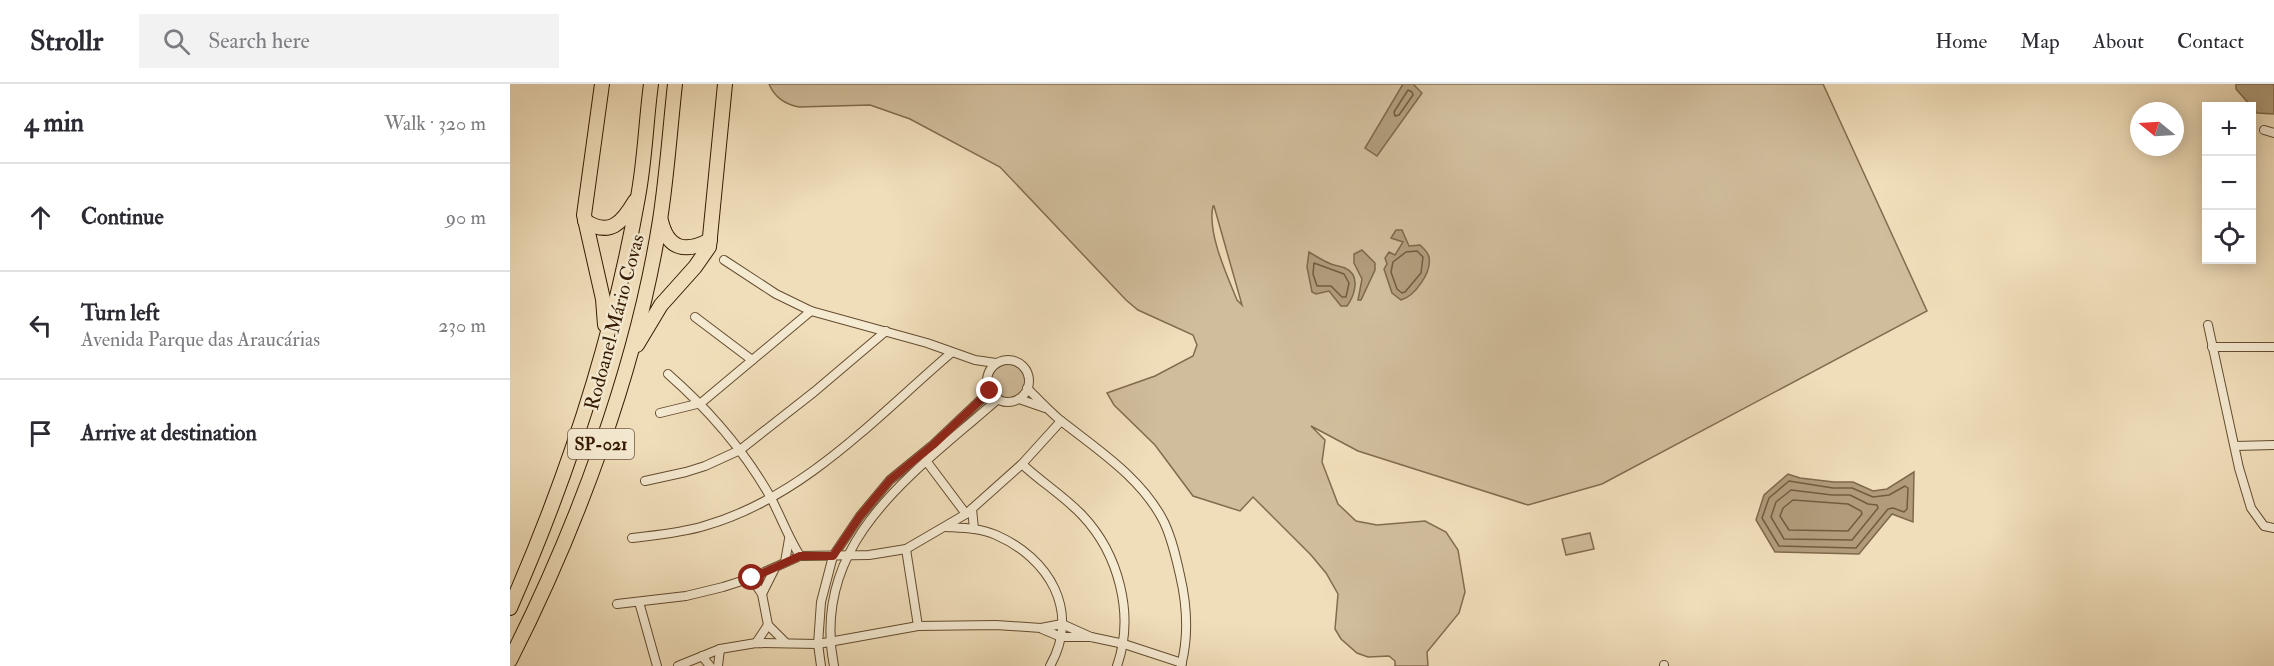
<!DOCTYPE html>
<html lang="en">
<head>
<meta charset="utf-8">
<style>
	:root { --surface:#fff; --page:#f2f2f3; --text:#2b2b33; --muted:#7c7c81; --line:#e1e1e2 }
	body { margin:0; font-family:"IM FELL Double Pica",serif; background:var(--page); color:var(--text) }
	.controls { position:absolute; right:18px; top:18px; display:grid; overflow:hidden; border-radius:0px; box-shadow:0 3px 15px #0003 }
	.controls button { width:54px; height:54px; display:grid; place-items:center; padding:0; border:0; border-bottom:2px solid var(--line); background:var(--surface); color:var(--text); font:30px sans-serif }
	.compass { position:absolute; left:1620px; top:18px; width:54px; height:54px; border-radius:50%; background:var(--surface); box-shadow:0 3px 15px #0003; rotate:288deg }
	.stop { position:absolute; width:18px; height:18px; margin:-14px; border:4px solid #8f2418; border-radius:50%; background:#fff }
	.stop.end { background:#8f2418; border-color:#fff; box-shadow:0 2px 6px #0008 }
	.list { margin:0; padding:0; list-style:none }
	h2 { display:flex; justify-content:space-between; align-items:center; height:78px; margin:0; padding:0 24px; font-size:26px }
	h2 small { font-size:20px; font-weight:400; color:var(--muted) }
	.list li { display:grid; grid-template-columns:39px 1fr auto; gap:18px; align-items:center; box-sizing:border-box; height:108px; padding:0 24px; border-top:2px solid var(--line) }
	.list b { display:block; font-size:22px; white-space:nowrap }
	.list p { margin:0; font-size:20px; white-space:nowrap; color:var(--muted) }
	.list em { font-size:20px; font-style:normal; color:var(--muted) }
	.icon { flex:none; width:33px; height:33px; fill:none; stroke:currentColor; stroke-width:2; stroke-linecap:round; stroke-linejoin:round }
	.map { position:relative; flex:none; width:1764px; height:582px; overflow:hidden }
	header { display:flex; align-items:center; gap:36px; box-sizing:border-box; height:84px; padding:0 30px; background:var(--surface); border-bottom:2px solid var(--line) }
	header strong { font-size:28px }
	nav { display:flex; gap:33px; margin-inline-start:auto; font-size:21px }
	.search { width:420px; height:54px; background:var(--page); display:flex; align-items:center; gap:15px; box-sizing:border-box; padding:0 21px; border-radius:0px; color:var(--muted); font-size:22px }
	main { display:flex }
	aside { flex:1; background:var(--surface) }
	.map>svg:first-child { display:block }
</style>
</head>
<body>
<header>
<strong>Strollr</strong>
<div class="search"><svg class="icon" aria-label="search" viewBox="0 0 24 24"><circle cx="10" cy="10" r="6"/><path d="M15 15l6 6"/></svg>Search here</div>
<nav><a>Home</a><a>Map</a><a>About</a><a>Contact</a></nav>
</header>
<main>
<aside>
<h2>4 min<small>Walk · 320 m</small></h2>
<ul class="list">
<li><svg class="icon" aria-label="ahead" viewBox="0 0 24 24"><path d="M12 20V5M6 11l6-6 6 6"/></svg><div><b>Continue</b></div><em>90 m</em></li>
<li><svg class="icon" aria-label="left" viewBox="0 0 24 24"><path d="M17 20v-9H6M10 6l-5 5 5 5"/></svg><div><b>Turn left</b><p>Avenida Parque das Araucárias</p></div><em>230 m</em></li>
<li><svg class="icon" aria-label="arrive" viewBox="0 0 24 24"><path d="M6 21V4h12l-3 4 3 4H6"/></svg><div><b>Arrive at destination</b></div></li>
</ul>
</aside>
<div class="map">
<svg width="1764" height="582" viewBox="0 0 1764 582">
	<rect width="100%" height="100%" fill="#f0deba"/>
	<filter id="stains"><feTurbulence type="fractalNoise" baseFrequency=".00333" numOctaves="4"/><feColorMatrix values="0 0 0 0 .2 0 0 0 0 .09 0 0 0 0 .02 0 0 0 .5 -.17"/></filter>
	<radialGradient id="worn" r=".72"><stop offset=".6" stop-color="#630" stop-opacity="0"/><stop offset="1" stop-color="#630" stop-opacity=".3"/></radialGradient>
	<g fill="#d0bd9b" stroke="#826c4e" stroke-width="1.5" fill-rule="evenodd">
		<path d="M259 0H1313L1417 227 1092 400 1018 421 848 367 801 342 815 356 812 378 828 420 846 437 867 441 915 437 936 448 948 466 955 508 949 529 917 568 918 582H885V577L879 572 858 573 847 569 831 555 825 545 828 510 816 489 801 471 743 413 730 427 683 412 645 361 604 321 597 309 645 292 683 272 687 261 683 251 628 226 616 216 490 83 400 35 360 21 289 23C275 20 265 14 259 0ZM703 122H704L732 221 727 216C717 191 697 149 703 122Z"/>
		<circle cx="498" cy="297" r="17"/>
		<polygon points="1080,449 1084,465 1056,471 1052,455"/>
	</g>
	<g fill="#b09c7b" stroke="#7f684a" stroke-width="1.5">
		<polygon points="893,0 903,0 912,9 867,72 855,64"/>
		<polygon points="1726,0 1764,0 1764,30 1747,29 1726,5"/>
		<path d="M886 146H892L899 162 910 161C913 164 918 168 919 173 922 188 905 212 891 216L882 209 874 185 877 180 875 174 879 168 885 171 893 158 881 154Z"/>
		<polygon points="852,166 865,179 865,186 851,216 848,216 852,195 844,179 844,170"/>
		<path d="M799 168C806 172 813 177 821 180 825 182 830 182 835 184 851 191 845 211 837 222H831L819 207 806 210 802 208 797 183Z"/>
		<polygon points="1404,388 1403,438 1382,430 1349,470 1265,468 1246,436 1254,411 1278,390 1290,394 1324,398 1343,398 1363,407 1377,405"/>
	</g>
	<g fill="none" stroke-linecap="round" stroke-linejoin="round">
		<g stroke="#725c3e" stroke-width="1.5">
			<polygon points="898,6 902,8 903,11 889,31 885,32 884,28"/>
			<polygon points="907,167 913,173 911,189 895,208 892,209 887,205 881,188 883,178 896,168"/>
			<polygon points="804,179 834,190 839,199 836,213 832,213 821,202 807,202 803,190"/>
			<polygon points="1279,397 1323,404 1342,404 1363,413 1379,411 1395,402 1398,404 1397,425 1394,428 1383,424 1378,425 1346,464 1269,462 1252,434 1259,414"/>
			<polygon points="1281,406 1322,411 1340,411 1358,420 1367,421 1368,424 1342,456 1274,455 1261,433 1266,418"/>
			<polygon points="1283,416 1338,420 1351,427 1352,430 1338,447 1279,446 1270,432 1273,424"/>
		</g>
		<defs>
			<g id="street">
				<polyline points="1754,46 1764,49"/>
				<polyline points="214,176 266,210 301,227 417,259 465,276 486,279"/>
				<polyline points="185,233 242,276"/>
				<polyline points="1698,241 1729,384 1741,424 1754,442 1764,444"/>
				<polyline points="1702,263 1764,263"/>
				<circle cx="498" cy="297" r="21"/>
				<path d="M158 290C199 326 234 366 261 414 271 433 278 453 290 472"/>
				<path d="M517 304C528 315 538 326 550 336 588 366 632 394 654 438 662 455 666 473 670 491 677 521 679 552 671 582"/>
				<polyline points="509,315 535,324"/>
				<polyline points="150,329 191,319 301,227"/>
				<polyline points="1725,362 1764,361"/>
				<polyline points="417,378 456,430"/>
				<path d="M512 380C531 398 554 412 572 431 609 470 625 531 607 582"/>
				<polyline points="135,397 176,388 195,382 230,366 304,308 376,247"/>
				<polyline points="462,425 464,445"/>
				<path d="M436 443C453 444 470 444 486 451 539 474 571 527 540 582"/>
				<path d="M122 454C146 451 171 449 194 442 293 414 365 334 441 269"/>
				<polyline points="396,465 408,542"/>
				<polyline points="275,478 279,455"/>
				<polyline points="241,494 252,510 258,541 276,559"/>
				<polyline points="252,510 265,484"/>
				<polyline points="129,518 147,582"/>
				<polyline points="107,520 176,512 213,503 241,494 290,472 359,471 396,465 456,430 512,380 551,337"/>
				<polyline points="532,545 551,553 581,553 614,560 672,579"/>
				<polyline points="246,559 258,541"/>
				<polyline points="192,572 200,582"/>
				<polyline points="168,582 210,565 246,559 308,560 408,542 486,541 531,544 552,540 581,553"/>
				<polyline points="208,582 210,565"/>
				<polyline points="311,582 308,560 311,518 323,472 350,432 380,396 423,361 480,307"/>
				<path d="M324 582C299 456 407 387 488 315"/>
				<polyline points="1154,582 1154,581"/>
			</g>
			<g id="highway">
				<polyline points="92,0 74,131 93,215 95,241"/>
				<path d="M75 137C100 153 112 139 125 117"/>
				<path d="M151 137C158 166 176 169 200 156"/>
				<polyline points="127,261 151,221 185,183 199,163 215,0"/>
				<path d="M0 524C58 392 103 255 128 113 135 76 136 37 141 0"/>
				<path d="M0 576C67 444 127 283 150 136 157 91 160 45 165 0"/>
			</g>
		</defs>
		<use href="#street" stroke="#644c2f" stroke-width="10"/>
		<use href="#highway" stroke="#351b01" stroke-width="16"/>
		<use href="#street" stroke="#f5ead2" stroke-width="8"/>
		<use href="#highway" stroke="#f0deba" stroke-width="14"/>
	</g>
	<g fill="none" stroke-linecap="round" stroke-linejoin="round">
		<polyline stroke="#8f2418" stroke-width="8" points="242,494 290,472 323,472 350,432 380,396 423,361 480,307"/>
	</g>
	<g text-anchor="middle" stroke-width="5" stroke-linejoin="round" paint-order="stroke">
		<rect fill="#f5ead2" stroke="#6f5940" stroke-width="1.5" x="58" y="345" width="66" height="30" rx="4.5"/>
		<g font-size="18" font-weight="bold" fill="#351b01">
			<text x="91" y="366">SP-021</text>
		</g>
		<g font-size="20" fill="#351b01" stroke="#f5ead2">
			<text transform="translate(104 238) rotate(-75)" y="7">Rodoanel Mário Covas</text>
		</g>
	</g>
	<rect width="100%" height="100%" filter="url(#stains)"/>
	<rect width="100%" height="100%" fill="url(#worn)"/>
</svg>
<div class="controls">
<button>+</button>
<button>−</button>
<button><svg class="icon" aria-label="locate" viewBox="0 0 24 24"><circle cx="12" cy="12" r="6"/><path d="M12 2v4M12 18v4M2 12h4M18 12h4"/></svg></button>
</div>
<svg class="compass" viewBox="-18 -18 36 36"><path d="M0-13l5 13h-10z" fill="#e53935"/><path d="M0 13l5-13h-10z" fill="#7c7c81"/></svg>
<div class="stop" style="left:242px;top:494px"></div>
<div class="stop end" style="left:480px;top:307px"></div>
</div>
</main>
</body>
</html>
